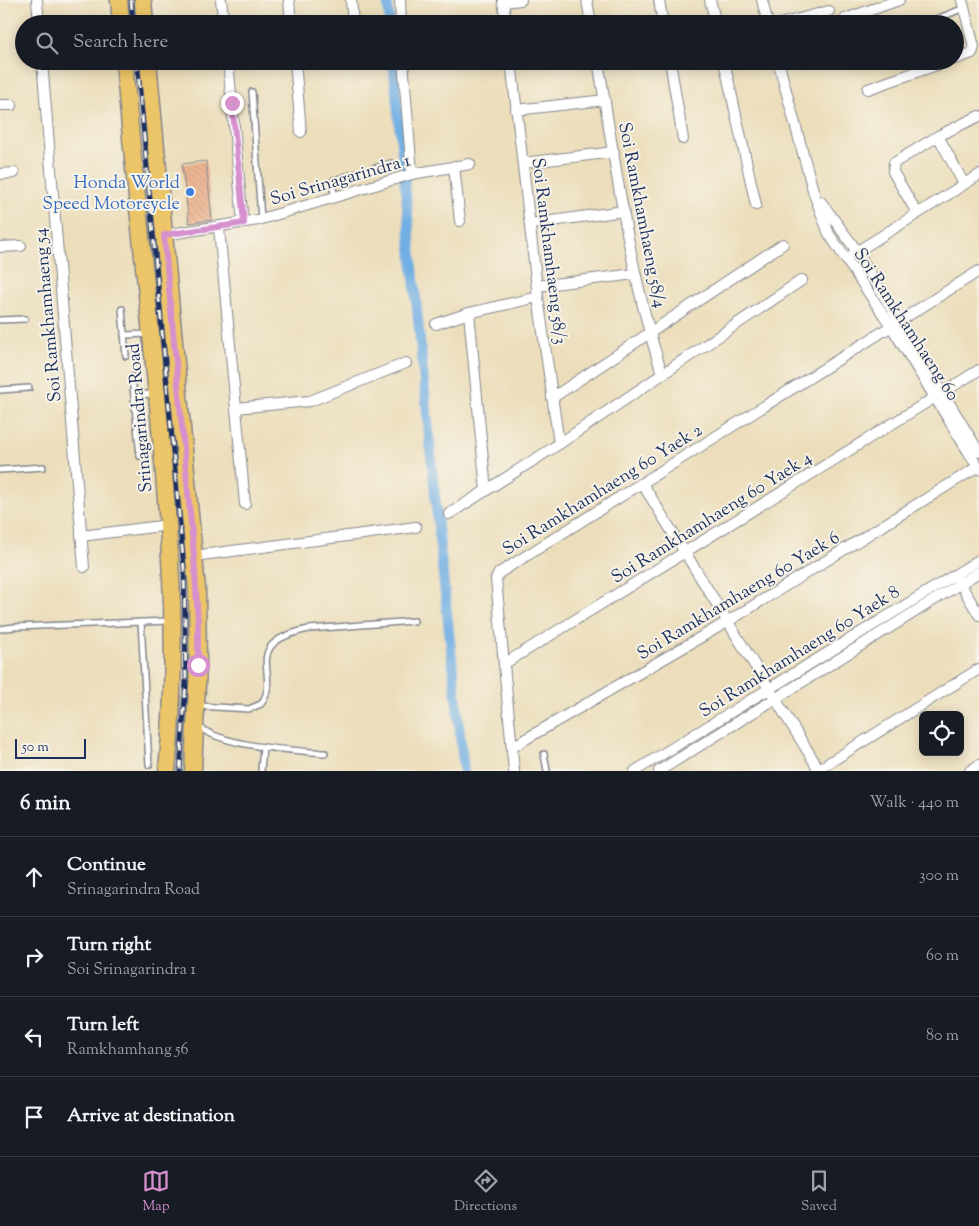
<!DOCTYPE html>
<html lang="en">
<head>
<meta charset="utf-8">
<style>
	:root { --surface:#171b24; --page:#242831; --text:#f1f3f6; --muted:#9ea1a6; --line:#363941; --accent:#d690ce }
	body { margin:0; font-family:"Sorts Mill Goudy",serif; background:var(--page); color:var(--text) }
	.controls { position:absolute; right:15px; bottom:15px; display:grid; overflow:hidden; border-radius:8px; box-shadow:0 2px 12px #0003 }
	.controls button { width:45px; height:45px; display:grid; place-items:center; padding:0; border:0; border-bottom:1px solid var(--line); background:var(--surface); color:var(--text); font:25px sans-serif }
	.scale { position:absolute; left:15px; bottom:12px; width:71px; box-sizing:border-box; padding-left:5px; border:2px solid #1b2f5e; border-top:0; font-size:14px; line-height:18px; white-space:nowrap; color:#1b2f5e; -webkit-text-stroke:4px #f7f3e8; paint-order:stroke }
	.stop { position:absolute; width:15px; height:15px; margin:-11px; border:4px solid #d690ce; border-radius:50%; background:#fff }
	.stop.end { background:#d690ce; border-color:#fff; box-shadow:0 1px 5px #0008 }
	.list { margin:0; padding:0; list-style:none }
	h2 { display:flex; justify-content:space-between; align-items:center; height:65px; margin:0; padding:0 20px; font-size:21px }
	h2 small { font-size:16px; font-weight:400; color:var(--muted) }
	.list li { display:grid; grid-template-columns:32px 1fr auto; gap:15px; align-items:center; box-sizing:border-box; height:80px; padding:0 20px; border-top:1px solid var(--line) }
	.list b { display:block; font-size:19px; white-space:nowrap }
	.list p { margin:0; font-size:16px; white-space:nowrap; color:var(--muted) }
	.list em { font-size:16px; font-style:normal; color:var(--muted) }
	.icon { flex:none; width:28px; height:28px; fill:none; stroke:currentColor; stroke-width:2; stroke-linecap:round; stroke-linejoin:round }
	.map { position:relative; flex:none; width:979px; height:771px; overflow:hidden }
	.search { position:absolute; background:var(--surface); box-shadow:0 2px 12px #0003; left:15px; right:15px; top:15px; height:55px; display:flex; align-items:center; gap:12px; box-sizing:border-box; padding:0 18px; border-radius:28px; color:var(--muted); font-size:19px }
	.sheet { height:385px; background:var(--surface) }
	nav { display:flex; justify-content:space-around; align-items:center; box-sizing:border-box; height:70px; border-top:1px solid var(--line); background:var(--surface); font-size:14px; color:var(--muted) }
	nav a { display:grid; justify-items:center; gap:2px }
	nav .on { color:var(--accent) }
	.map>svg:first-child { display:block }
</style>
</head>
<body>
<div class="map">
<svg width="979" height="771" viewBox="0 0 979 771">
	<defs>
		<pattern id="building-back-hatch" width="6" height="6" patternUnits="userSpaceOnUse" patternTransform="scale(1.25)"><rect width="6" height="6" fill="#ecb28e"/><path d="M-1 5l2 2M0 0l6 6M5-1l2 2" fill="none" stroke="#ca997d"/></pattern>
	</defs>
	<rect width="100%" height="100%" fill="#f7f3e8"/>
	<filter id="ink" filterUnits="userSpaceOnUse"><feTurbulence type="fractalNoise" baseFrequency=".02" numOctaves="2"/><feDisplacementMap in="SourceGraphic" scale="10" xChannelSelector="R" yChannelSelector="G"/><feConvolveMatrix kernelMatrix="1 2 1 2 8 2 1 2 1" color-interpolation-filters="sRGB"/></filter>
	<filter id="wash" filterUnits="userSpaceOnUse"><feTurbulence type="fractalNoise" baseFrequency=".0096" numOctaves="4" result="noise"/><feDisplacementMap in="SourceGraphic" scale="20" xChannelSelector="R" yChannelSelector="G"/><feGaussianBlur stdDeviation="1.12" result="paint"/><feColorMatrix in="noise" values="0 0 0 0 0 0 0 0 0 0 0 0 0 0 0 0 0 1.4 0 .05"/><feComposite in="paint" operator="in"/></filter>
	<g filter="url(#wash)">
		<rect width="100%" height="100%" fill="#ecdebb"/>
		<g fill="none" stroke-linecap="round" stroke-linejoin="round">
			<g stroke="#70aee3" stroke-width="10">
				<polyline points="387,0 390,24"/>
				<polyline points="393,61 440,547 464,771"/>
			</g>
		</g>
		<g id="blocks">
			<polygon fill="url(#building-back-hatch)" points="206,161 212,220 189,223 182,164"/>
		</g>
	</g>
	<g filter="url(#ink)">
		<use href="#blocks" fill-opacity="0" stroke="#84868c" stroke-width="1"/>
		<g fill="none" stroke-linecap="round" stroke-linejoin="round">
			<defs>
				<g id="lane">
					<polyline points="924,24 964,8"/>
					<polyline points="252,92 261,219"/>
					<polyline points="335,197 332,184 334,180 391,163"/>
					<polyline points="122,309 126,356"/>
					<polyline points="0,320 25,319"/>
					<polyline points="124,335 149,334"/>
					<polyline points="132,377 140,456"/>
					<polyline points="0,390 29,388"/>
					<polyline points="134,396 156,393"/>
					<polyline points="0,470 43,467"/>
					<polyline points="141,622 149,765"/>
					<polyline points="0,629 14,627 169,621"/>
					<path d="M199 706 249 709 261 704C283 674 237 644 309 629L414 621"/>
					<path d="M198 726C223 747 292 750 325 753"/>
					<polyline points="544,754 547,771"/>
					<polyline points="261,771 263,747"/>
				</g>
				<g id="street">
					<polyline points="37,0 39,24"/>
					<polyline points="221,0 224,24"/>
					<polyline points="289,0 291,24"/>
					<polyline points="351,0 353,24"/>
					<polyline points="400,0 401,24"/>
					<polyline points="503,0 506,24"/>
					<polyline points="587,0 591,24"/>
					<polyline points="659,0 663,24"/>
					<polyline points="710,0 716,24"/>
					<polyline points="762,0 768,24"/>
					<polyline points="503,2 521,0"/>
					<polyline points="845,19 899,0"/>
					<polyline points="780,24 829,11"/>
					<polyline points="955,59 972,53 974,47 962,0"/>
					<polyline points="42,61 84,567"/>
					<polyline points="228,61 243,223"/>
					<polyline points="295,61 301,132"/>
					<polyline points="403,61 412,174"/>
					<polyline points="511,61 538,297 559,444"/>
					<path d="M598 61C616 166 629 272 662 373"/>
					<polyline points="670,61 683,139"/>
					<polyline points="724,61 756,205"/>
					<polyline points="778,61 814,194 829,234 891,326 979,469"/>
					<polyline points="868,89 948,61"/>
					<polyline points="0,105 12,105"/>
					<polyline points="516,110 605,100"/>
					<polyline points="938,136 964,184"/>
					<polyline points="523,163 614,152"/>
					<polyline points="454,166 460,221"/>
					<polyline points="0,174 14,173"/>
					<polyline points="821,202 854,247 979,452"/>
					<polyline points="917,213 893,172 894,163 938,136 979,116"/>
					<polyline points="530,224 624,211"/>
					<polyline points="219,228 245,504"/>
					<polyline points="164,235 258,220 412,174 470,164"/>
					<polyline points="0,247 21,246"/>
					<polyline points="853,254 979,175"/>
					<polyline points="537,286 635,274"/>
					<polyline points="469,313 486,491"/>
					<polyline points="436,324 469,313 538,297"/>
					<polyline points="552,398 783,244"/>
					<polyline points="236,408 310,401 406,363"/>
					<polyline points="642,483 820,771"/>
					<polyline points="449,514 559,444 802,280"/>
					<polyline points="81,536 169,525"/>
					<polyline points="194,556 416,527"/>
					<polyline points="958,580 979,615"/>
					<polyline points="504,664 979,370"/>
					<polyline points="512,747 727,622 979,466"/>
					<polyline points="514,771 496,579 499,573 979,271"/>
					<polyline points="635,771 979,560"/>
					<polyline points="659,771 979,572"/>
					<polyline points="816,771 979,669"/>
					<polyline points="970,771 979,765"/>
				</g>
				<g id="primary">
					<polyline points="119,0 121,24"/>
					<polyline points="143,0 145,24"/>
					<path d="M124 61C134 180 148 298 159 416 170 536 179 651 167 771"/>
					<polyline points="148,61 197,589 198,665 193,771"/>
				</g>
			</defs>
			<use href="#lane" stroke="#84868c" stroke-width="8"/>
			<use href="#street" stroke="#84868c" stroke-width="12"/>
			<use href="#primary" stroke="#84868c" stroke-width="19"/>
			<use href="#lane" stroke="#fff" stroke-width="5"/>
			<use href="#street" stroke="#fff" stroke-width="10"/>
			<use href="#primary" stroke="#edc569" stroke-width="16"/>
			<defs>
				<g id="rail">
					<polyline points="131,0 133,24"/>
					<polyline points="137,61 184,569 186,681 180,771"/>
				</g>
			</defs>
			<use href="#rail" stroke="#1b2f5e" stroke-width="5"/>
			<use href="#rail" stroke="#f7f3e8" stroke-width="3" stroke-dasharray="9" stroke-linecap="butt"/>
		</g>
	</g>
	<g fill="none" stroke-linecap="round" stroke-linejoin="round" filter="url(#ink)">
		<polyline stroke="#d690ce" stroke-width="6" points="198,665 198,622 194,556 164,235 244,223 232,103"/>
	</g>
	<circle fill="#3f7fe0" stroke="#f7f3e8" stroke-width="2" cx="190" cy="192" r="5"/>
	<g text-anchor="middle" stroke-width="4" stroke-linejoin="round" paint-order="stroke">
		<g font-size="18" fill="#1b2f5e" stroke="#f7f3e8">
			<text transform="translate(340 179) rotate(-16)" y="6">Soi Srinagarindra 1</text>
			<text transform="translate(643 215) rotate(79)" y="6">Soi Ramkhamhaeng 58/4</text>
			<text transform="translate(550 251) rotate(83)" y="6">Soi Ramkhamhaeng 58/3</text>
			<text transform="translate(47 315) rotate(-95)" y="6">Soi Ramkhamhaeng 54</text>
			<text transform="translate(907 324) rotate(57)" y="6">Soi Ramkhamhaeng 60</text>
			<text transform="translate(139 418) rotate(-95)" y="6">Srinagarindra Road</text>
			<text transform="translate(602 489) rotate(-32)" y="6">Soi Ramkhamhaeng 60 Yaek 2</text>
			<text transform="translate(711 517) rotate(-32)" y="6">Soi Ramkhamhaeng 60 Yaek 4</text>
			<text transform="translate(738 595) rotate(-31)" y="6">Soi Ramkhamhaeng 60 Yaek 6</text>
			<text transform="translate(799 651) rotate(-32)" y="6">Soi Ramkhamhaeng 60 Yaek 8</text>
		</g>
		<g font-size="18" fill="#366cbe" stroke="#f7f3e8" text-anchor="end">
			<text x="180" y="188">Honda World<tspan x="180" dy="21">Speed Motorcycle</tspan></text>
		</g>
	</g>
</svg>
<div class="controls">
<button><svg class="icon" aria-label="locate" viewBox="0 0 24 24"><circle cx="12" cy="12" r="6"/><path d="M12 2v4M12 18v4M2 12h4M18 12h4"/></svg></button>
</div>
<div class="scale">50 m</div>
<div class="stop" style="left:198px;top:665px"></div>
<div class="stop end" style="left:232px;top:103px"></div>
<div class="search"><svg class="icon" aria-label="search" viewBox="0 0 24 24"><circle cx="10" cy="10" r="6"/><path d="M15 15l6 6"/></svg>Search here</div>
</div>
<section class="sheet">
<h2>6 min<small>Walk · 440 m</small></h2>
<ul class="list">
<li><svg class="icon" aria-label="ahead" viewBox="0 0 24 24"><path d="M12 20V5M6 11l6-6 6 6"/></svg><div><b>Continue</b><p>Srinagarindra Road</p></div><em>300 m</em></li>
<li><svg class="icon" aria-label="right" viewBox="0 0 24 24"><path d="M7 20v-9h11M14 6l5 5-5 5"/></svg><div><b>Turn right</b><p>Soi Srinagarindra 1</p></div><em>60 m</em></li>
<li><svg class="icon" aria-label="left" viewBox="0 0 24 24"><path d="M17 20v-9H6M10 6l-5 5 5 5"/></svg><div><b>Turn left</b><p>Ramkhamhang 56</p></div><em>80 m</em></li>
<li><svg class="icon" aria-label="arrive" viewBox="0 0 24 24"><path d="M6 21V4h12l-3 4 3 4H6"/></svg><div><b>Arrive at destination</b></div></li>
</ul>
</section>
<nav>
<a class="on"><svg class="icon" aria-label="map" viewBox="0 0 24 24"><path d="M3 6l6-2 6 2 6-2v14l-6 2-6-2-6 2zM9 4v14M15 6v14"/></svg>Map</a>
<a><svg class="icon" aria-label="directions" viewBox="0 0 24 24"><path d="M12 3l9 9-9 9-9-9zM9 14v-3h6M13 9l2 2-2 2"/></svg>Directions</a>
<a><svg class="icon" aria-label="saved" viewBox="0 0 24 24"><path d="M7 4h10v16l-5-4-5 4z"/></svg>Saved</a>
</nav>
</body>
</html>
